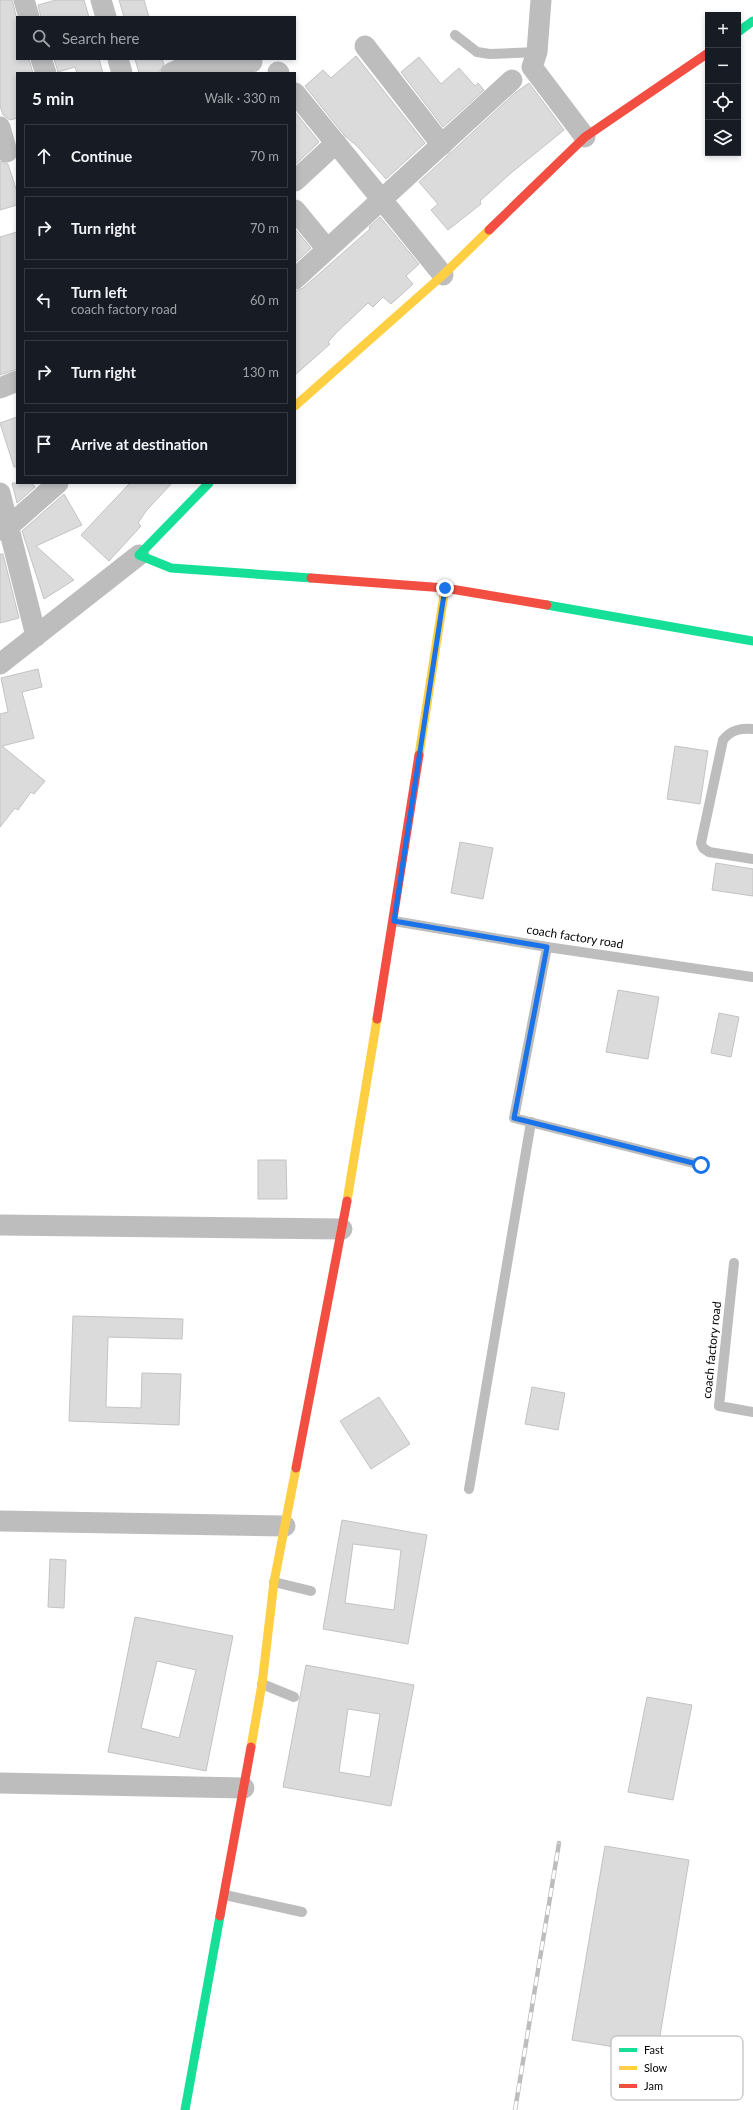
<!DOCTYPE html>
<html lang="en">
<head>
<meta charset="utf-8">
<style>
	:root { --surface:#171b24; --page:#20242c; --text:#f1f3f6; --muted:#9ea1a6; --line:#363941 }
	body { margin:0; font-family:Lato,sans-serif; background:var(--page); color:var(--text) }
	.controls { position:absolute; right:12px; top:12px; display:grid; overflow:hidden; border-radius:0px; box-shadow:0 2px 6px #0003 }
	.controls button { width:36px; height:36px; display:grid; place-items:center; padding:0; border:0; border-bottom:1px solid var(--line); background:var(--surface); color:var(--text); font:20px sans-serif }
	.stop { position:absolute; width:12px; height:12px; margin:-9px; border:3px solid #1a73e8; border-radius:50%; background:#fff }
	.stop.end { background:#1a73e8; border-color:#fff; box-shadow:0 1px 4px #0008 }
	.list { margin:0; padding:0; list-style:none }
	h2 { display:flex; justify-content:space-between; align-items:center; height:52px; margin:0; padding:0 16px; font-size:17px }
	h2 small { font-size:13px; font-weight:400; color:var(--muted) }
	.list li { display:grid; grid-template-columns:26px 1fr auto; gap:12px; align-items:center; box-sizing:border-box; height:64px; margin:0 8px 8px; padding:0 8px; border:1px solid var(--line); border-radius:0px }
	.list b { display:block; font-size:15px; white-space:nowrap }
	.list p { margin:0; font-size:13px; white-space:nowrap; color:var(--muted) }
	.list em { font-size:13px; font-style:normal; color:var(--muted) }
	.icon { flex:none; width:22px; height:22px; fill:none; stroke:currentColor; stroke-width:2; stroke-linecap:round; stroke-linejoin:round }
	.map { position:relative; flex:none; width:753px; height:2110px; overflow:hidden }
	.search { position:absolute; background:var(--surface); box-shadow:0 2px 6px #0003; left:16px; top:16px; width:280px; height:44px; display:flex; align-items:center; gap:10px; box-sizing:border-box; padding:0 14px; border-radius:0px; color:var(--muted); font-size:15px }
	.panel { position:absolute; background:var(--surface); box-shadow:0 2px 6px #0003; left:16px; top:72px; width:280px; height:412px; border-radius:0px }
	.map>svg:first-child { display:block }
</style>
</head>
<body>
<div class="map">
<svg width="753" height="2110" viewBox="0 0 753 2110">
	<rect width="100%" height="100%" fill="#fff"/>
	<g fill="#dbdbdb" stroke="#c3c3c3" fill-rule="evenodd">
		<polygon points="0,0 12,0 17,19 17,59 29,59 33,73 17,73 17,118 10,120 3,115 0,106"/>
		<polygon points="56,0 84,0 89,17 41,17 38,5"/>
		<polygon points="119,0 144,0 149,17 124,17"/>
		<polygon points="356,56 425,143 386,179 357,146 345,136 305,86 323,70 331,78"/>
		<polygon points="419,57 441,84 459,68 475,86 478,83 484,90 443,127 401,72"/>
		<polygon points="54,59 99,59 103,73 77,73 75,67 58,72"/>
		<polygon points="135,59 162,59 164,64 159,73 139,73"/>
		<polygon points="529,83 564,130 511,173 480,201 481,204 448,230 431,210 438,204 419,182 515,93"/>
		<polygon points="295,112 319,142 295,165"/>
		<polygon points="0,161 8,164 17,192 17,205 0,210"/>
		<polygon points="380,217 419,264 406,276 413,284 391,304 383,297 373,307 368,303 337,332 328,342 330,344 295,375 295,291 303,288 370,229 369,227"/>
		<polygon points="295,229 311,248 295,263"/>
		<polygon points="17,232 17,369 0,375 0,237"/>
		<polygon points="17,417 17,467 14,467 0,423"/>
		<polygon points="12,483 32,483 35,487 17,503"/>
		<polygon points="130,483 172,483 146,511 138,523 141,526 109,561 81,535"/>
		<polygon points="64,494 82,525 36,546 74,580 44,599 22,531"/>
		<polygon points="0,554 3,554 19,618 0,623"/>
		<polygon points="38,669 42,687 22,692 34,738 2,746 45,781 34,794 31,792 18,810 15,808 0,827 0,714 8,712 1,678"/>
		<polygon points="675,746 708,751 700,804 667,799"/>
		<polygon points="460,842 493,848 483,899 451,893"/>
		<polygon points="716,863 753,869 753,896 712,890"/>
		<polygon points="618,990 659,997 648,1059 606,1052"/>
		<polygon points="719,1013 739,1017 731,1057 711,1053"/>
		<polygon points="258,1160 286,1160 287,1199 258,1199"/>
		<polygon points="73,1316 183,1319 182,1339 108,1337 106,1407 141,1408 142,1373 181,1374 179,1425 69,1421"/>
		<polygon points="532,1387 565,1393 558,1430 525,1424"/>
		<polygon points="379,1397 410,1444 371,1469 340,1421"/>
		<path d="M342 1520 427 1535 408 1644 323 1629ZM353 1544 401 1550 394 1610 345 1603Z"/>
		<polygon points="50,1559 66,1560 64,1608 48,1607"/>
		<path d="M135 1617 233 1636 206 1771 108 1752ZM157 1661 196 1670 179 1738 141 1728Z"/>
		<path d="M306 1665 414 1685 391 1806 283 1787ZM348 1709 380 1714 370 1777 339 1772Z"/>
		<polygon points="647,1697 692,1705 673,1800 628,1792"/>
		<polygon points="605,1846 689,1860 657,2054 572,2040"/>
	</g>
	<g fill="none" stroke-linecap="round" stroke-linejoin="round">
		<g stroke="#bdbdbd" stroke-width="10">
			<polyline points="455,35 477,52 490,54 537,52"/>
			<path d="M753 729C740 728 731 730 723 740L701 843 703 848 709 852 753 859"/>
			<polyline points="394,921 547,947 753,977"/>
			<polyline points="547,947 514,1118 701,1165"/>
			<polyline points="734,1263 719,1406 753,1412"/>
			<polyline points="469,1489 531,1122"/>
			<polyline points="274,1582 311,1591"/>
			<polyline points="262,1684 294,1697"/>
			<polyline points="225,1895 302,1912"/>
		</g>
		<g stroke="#bdbdbd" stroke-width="21">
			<polyline points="24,0 29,17"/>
			<polyline points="101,0 106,17"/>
			<polyline points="541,0 537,52 532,67 585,137"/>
			<polyline points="365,46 442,145"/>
			<polyline points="41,59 46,73"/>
			<polyline points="118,59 122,73"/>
			<polyline points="278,72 279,73"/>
			<polyline points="171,73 191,64 252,62"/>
			<polyline points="295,93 443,275"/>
			<polyline points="0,127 7,152"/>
			<polyline points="295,181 336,143"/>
			<polyline points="295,210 327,249"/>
			<polyline points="295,279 512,80"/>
			<polyline points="0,388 17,381"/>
			<polyline points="0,493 36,636"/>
			<polyline points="0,530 8,527 58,483"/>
			<polyline points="0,664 139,555"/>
			<polyline points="0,1225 342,1229"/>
			<polyline points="0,1521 285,1526"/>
			<polyline points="0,1783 244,1788"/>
		</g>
		<g stroke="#16e098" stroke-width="9">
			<polyline points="738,32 753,21"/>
			<polyline points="209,483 139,555 171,568 311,578"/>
			<polyline points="547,605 753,641"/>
			<polyline points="185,2110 220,1916"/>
		</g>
		<g stroke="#ffcf43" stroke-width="9">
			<polyline points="295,406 443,275 489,230"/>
			<polyline points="419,755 445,588"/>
			<polyline points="347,1201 377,1019"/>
			<polyline points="251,1747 262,1684 274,1582 296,1468"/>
		</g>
		<g stroke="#f24e42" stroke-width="9">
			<polyline points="489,230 585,137 708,53"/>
			<polyline points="311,578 445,588 547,605"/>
			<polyline points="377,1019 419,755"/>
			<polyline points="296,1468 347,1201"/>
			<polyline points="220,1916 251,1747"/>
		</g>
		<defs>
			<polyline id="rail" points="515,2110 559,1843"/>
		</defs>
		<use href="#rail" stroke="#bdbdbd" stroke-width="4.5"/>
		<use href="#rail" stroke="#fff" stroke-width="3" stroke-dasharray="9" stroke-linecap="butt"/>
	</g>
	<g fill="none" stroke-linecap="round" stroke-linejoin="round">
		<polyline stroke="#1a73e8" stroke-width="5" points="445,588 394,921 547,947 514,1118 701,1165"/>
	</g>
	<g text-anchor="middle" stroke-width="3.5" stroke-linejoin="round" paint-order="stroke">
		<g font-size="12" fill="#000" stroke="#fff">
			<text transform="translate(575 937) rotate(9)" y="4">coach factory road</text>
			<text transform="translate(712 1350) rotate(-84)" y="4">coach factory road</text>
		</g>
	</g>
	<rect x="611" y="2036" width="132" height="64" rx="6" fill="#fff" stroke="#b2b2b2" stroke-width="1"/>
	<rect x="619" y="2048" width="18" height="4" fill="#16e098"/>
	<rect x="619" y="2066" width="18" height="4" fill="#ffcf43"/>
	<rect x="619" y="2084" width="18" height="4" fill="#f24e42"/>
	<g font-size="11" fill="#000">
		<text x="644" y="2054">Fast</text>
		<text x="644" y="2072">Slow</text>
		<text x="644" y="2090">Jam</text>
	</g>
</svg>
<div class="controls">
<button>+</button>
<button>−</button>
<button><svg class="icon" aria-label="locate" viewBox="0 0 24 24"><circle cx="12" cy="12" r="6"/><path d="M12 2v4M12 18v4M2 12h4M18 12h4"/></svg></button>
<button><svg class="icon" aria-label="layers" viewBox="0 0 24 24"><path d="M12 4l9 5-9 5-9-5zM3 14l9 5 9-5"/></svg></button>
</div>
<div class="stop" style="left:701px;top:1165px"></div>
<div class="stop end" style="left:445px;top:588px"></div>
<div class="search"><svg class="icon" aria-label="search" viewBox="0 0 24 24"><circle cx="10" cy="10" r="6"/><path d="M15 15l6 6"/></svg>Search here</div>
<section class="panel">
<h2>5 min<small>Walk · 330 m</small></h2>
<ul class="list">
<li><svg class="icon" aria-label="ahead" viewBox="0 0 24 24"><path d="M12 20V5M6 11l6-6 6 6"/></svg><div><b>Continue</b></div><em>70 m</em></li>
<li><svg class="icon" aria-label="right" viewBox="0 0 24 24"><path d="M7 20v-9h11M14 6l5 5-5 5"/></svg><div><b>Turn right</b></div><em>70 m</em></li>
<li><svg class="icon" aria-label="left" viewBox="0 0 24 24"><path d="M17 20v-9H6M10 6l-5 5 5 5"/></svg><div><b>Turn left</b><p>coach factory road</p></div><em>60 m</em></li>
<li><svg class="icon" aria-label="right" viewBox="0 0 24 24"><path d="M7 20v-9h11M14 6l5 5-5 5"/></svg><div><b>Turn right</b></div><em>130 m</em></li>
<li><svg class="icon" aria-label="arrive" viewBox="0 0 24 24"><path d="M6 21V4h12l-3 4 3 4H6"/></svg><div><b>Arrive at destination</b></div></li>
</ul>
</section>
</div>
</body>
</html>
